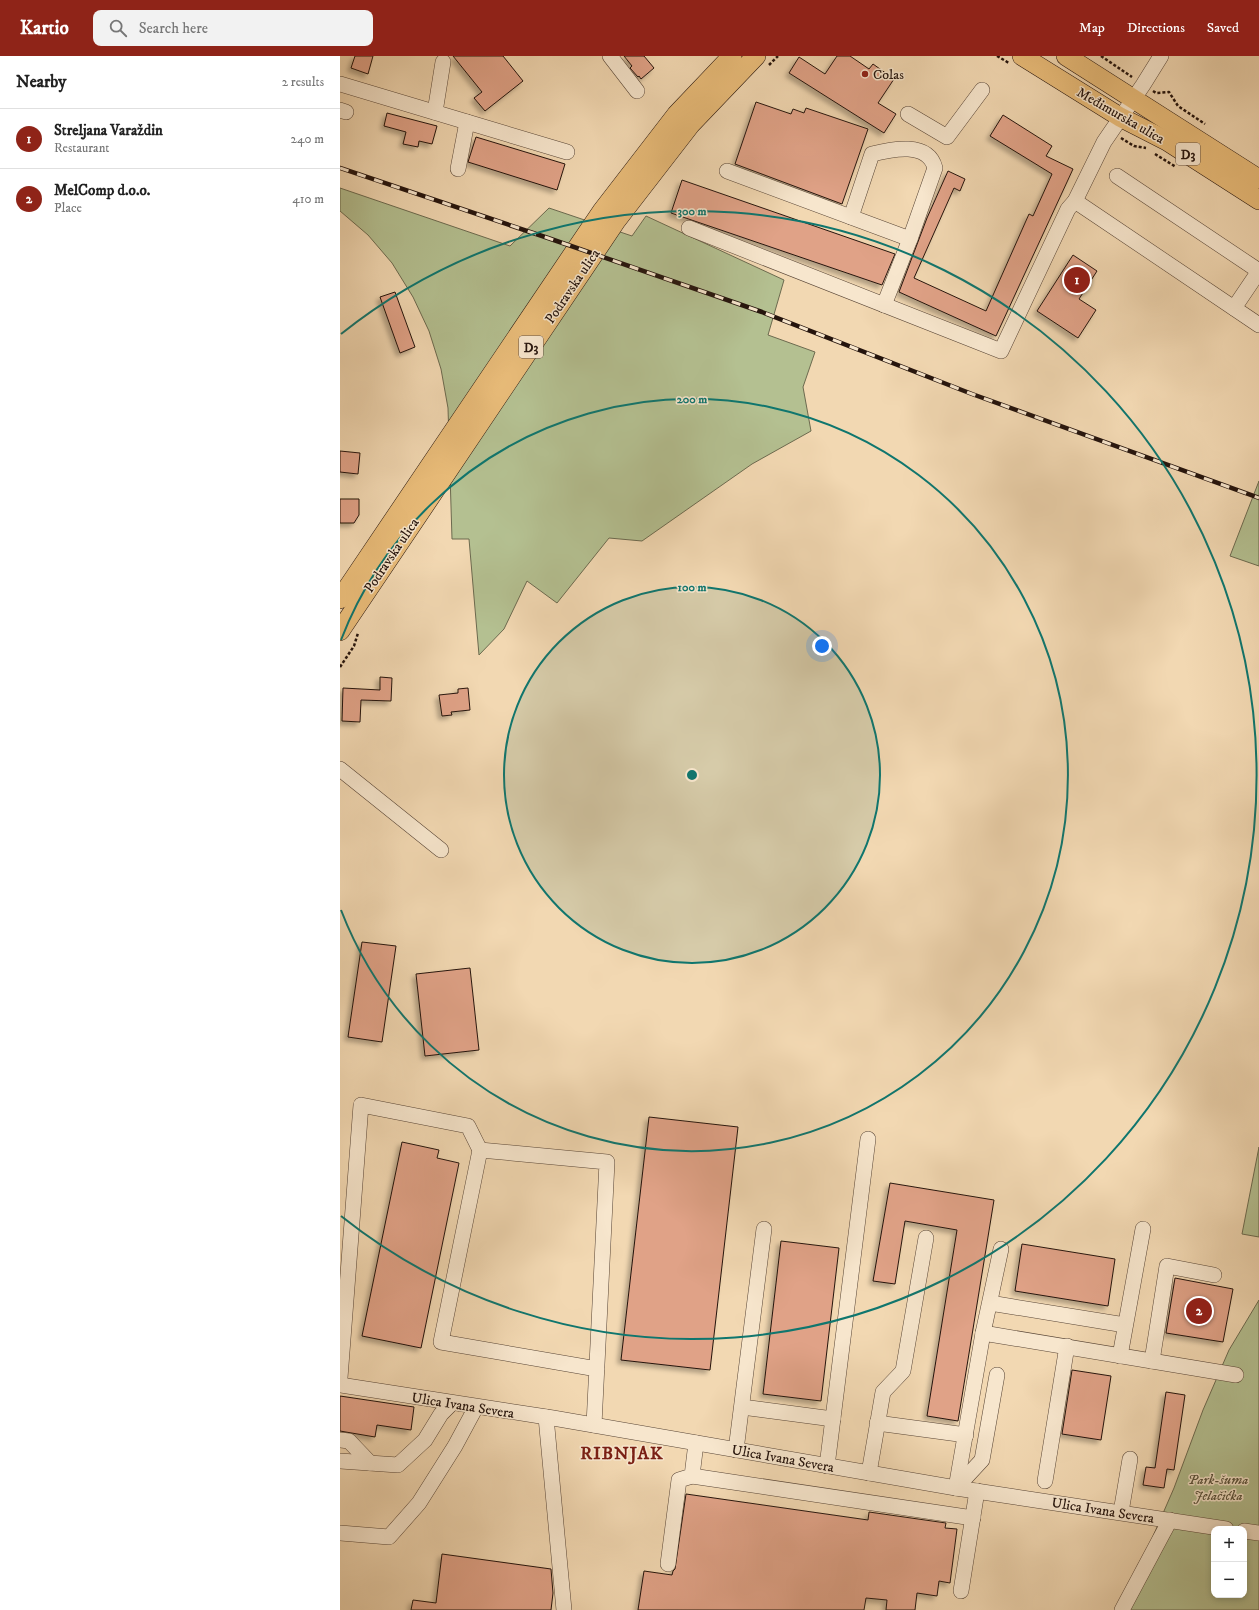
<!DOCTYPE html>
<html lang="en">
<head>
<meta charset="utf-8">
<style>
	:root { --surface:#fff; --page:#f2f2f2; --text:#222; --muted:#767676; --line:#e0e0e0; --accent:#8f2418 }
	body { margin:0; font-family:"IM FELL DW Pica",serif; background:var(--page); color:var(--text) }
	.controls { position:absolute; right:12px; bottom:12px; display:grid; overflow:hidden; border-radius:8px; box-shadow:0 2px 6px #0003 }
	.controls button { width:36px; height:36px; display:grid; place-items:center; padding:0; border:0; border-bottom:1px solid var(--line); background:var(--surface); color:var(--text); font:20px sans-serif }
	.you { position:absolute; left:482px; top:590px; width:14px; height:14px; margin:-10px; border:3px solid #fff; border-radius:50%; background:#1a73e8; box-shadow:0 0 0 6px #1a73e833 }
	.badge { display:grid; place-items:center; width:26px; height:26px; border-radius:50%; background:var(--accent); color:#fff; font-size:13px; font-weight:700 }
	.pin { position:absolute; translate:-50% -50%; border:2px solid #fff; box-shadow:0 1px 4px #0006 }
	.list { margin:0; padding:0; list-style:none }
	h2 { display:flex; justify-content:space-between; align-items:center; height:52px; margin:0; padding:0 16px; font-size:17px }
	h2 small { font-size:13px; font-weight:400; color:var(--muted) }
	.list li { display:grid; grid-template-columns:26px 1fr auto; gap:12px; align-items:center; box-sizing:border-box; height:60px; padding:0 16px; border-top:1px solid var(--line) }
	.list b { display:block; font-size:15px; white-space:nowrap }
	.list p { margin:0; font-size:13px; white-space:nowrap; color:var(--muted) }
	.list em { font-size:13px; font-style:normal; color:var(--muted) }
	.icon { flex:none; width:22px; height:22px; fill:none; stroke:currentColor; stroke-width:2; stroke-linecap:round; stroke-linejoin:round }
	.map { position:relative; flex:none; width:919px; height:1554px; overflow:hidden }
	header { display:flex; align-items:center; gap:24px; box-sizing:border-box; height:56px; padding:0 20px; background:var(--accent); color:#fff }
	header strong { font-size:19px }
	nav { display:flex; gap:22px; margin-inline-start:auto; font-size:14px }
	.search { width:280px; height:36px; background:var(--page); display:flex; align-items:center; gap:10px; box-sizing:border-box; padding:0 14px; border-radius:8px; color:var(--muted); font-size:15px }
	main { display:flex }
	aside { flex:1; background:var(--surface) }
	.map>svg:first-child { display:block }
</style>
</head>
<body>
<header>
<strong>Kartio</strong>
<div class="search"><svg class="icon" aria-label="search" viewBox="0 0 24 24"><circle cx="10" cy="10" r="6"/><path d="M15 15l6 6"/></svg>Search here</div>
<nav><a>Map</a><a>Directions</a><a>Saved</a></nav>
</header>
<main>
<aside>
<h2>Nearby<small>2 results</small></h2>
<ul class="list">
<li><span class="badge">1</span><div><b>Streljana Varaždin</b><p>Restaurant</p></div><em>240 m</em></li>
<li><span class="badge">2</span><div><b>MelComp d.o.o.</b><p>Place</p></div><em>410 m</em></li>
</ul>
</aside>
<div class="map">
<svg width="919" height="1554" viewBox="0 0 919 1554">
	<defs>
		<filter id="shadow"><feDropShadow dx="-3.5" dy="3.5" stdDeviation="2" flood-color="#0004"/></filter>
	</defs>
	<rect width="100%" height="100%" fill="#f2d8b2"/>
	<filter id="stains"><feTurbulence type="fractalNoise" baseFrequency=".005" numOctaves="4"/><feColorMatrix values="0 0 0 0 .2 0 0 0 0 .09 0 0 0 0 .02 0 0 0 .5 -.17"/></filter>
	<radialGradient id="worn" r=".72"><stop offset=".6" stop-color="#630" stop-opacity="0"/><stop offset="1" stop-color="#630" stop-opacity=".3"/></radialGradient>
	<g fill="#b4c091" stroke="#6c6a4f" fill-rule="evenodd">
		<polygon points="0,132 170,190 209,152 292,180 306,160 444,224 428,279 475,296 463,331 471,375 412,408 302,485 269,482 217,547 187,525 164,573 139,599 129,483 112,483 108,352 101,313 89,275 73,241 52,207 28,179 0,155"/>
		<polygon points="919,425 919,510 890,500"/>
		<polygon points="919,1091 919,1181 902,1178"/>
		<path d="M919 1244V1554H776L794 1524 834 1432 863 1354 889 1294ZM874 1473H904V1539H874Z"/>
	</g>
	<g fill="#e0a287" stroke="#25140d" filter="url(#shadow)">
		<polygon points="15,0 33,0 28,18 11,12"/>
		<polygon points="113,0 163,0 183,25 145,55 134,42 142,36"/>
		<polygon points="284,0 304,0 314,12 301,23 299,20 298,21 290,12 292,10"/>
		<polygon points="497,0 510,0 529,13 533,8 554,23 538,47 556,58 544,77 449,17 459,1 485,18"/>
		<polygon points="416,46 451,58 453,53 464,57 466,52 528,73 502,148 395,108"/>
		<polygon points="47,57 97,70 92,88 79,85 78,91 63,88 66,76 44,70"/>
		<polygon points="663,59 712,90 706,100 733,113 656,280 559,236 587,162 608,115 625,123 620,135 614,132 574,222 646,255 689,158 693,160 712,118 650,80"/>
		<polygon points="136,81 225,108 217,134 128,106"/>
		<polygon points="342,124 555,198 542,229 331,157"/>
		<polygon points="733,199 757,215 739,243 756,254 738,282 697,255"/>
		<polygon points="55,236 75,291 60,297 40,241"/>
		<polygon points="0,395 20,397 18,418 0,416"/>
		<polygon points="0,443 19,443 19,459 14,467 0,467"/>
		<polygon points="40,621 52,622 51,645 21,644 20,666 2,665 3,632 40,634"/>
		<polygon points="128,632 130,654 111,656 112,659 102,660 99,639 118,637 118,633"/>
		<polygon points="22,886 56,890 42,986 8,981"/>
		<polygon points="130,912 139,994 85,1000 76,918"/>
		<polygon points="309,1061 398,1071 370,1314 281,1304"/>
		<polygon points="62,1086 99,1094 97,1102 119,1107 81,1292 22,1280"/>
		<polygon points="550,1127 654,1144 618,1365 587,1360 617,1174 565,1165 555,1228 533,1225"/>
		<polygon points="441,1185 499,1192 481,1345 423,1338"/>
		<polygon points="682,1188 775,1203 768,1250 675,1235"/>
		<polygon points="835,1222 893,1233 883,1286 826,1277"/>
		<polygon points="732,1314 771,1320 761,1384 722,1378"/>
		<polygon points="826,1336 845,1339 834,1414 827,1413 824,1432 803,1429 806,1411 815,1412"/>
		<polygon points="0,1340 74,1351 71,1374 37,1369 35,1381 0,1375"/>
		<polygon points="346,1438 528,1464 529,1456 606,1467 605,1472 617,1473 610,1527 599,1525 597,1540 577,1537 575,1554 546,1554 547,1544 526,1542 524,1554 298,1554 304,1515 332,1519 333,1515 335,1513"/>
		<polygon points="102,1498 211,1513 213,1537 211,1554 71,1554 73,1544 96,1547"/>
	</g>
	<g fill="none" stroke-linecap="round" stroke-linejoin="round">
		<defs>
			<g id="minor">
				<polyline points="270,0 297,35"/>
				<polyline points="0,28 227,96"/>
				<polyline points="0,54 6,56"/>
				<polyline points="95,56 103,6"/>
				<polyline points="568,58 607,81 642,34"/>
				<polyline points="118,113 127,66"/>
				<polyline points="387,115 570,183"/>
				<polyline points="777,120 919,215"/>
				<polyline points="735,145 919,269"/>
				<path d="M511 161 532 98C552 93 588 85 595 112L570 183 544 249"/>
				<polyline points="349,172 661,295 728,153 735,145 764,86 803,29 821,0"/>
				<polyline points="894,252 919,215"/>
				<polyline points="0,713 101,794"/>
				<polyline points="650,1247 785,1269"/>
				<polyline points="643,1277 661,1193"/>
				<polyline points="780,1300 803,1173"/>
				<polyline points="812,1305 827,1210 874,1219"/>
				<polyline points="0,1322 21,1049 128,1070 140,1094"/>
				<polyline points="0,1329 213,1362 616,1432 886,1473"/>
				<polyline points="402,1351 493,1363"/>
				<polyline points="206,1361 224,1554"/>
				<polyline points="537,1367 626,1379"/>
				<polyline points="254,1369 267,1106 140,1094 101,1286 257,1313"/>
				<polyline points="0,1384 9,1385 30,1407"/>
				<polyline points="396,1394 424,1173"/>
				<polyline points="0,1405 58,1409 85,1384 101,1358 112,1347"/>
				<polyline points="487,1410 528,1083"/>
				<polyline points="529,1417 543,1336 563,1315 586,1182"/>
				<polyline points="352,1420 633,1462"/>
				<polyline points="705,1425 727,1290"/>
				<polyline points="616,1432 643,1277 896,1319"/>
				<polyline points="616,1432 642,1404 657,1319"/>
				<polyline points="781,1456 790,1403"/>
				<polyline points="904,1475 919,1477"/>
				<polyline points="0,1477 49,1481 79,1447 115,1390 136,1351"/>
				<polyline points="328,1508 339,1424 352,1420 356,1387"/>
				<polyline points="621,1535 637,1435"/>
				<polyline points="782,1554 830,1464"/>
			</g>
			<g id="major">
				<polyline points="682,0 780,61 827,85 919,144"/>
				<polyline points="726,0 919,123"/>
				<polyline points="0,543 262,155 336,59 392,0"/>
				<polyline points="0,575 276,165 351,68 416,0"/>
			</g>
		</defs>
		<use href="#minor" stroke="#584536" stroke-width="16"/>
		<use href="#major" stroke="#25140d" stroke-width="20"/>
		<g stroke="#25140d" stroke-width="2.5" stroke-dasharray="3 2" stroke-linecap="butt">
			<polyline points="657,0 669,7"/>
			<polyline points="761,0 792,21"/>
			<polyline points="429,9 438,0"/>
			<polyline points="813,35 816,37 829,36 838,50 865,68"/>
			<polyline points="781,82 794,90 806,92"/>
			<polyline points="815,98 836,111"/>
			<polyline points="0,611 14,590 18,577"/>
		</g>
		<use href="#minor" stroke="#f7e6cd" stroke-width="15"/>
		<use href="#major" stroke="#e9bc79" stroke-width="19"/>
		<defs>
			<polyline id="rail" points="0,112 208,182 422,256 632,338 919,442"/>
		</defs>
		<use href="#rail" stroke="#25140d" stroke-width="4.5"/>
		<use href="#rail" stroke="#f7e6cd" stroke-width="3" stroke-dasharray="9" stroke-linecap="butt"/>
	</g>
	<circle cx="352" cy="719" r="188" fill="#0f766e" fill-opacity=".12"/>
	<g fill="none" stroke="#0f766e" stroke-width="2">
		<circle cx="352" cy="719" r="188"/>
		<path d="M1 584A376 376 0 1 1 1 854"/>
		<path d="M1 278A564 564 0 1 1 1 1160"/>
	</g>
	<circle fill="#8f2418" stroke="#f7e6cd" stroke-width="1.5" cx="525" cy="18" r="4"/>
	<g text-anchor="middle" stroke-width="3" stroke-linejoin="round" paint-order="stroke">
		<g fill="#f7e6cd" stroke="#645347" stroke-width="1">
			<rect x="836" y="87" width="24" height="22" rx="3"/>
			<rect x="179" y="280" width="24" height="22" rx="3"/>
		</g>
		<g font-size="13" font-weight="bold" fill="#25140d">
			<text x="848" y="103">D3</text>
			<text x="191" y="296">D3</text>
		</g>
		<g font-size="14" fill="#25140d" stroke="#f7e6cd" text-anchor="start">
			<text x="533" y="23">Colas</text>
		</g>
		<g font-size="14" fill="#25140d" stroke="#f7e6cd">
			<text transform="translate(781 59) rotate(30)" y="5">Međimurska ulica</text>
			<text transform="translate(232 230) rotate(-56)" y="5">Podravska ulica</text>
			<text transform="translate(51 499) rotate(-56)" y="5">Podravska ulica</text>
			<text transform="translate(123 1349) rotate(9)" y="5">Ulica Ivana Severa</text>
			<text transform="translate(443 1402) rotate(10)" y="5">Ulica Ivana Severa</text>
			<text transform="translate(763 1454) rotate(9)" y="5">Ulica Ivana Severa</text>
		</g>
		<g font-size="14" font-style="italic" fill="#57503b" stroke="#f7e6cd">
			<text x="878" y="1428">Park-šuma<tspan x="878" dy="16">Jelačićka</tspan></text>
		</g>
		<g font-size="18" font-weight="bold" letter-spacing="1" fill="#7a1f14" stroke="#f7e6cd">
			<text x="282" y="1403">RIBNJAK</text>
		</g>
	</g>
	<circle cx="352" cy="719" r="6" fill="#0f766e" stroke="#f7e6cd" stroke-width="2"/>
	<g font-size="12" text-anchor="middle" font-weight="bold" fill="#0f766e" stroke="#f7e6cd" stroke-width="3" stroke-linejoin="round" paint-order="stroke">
		<text x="352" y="159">300 m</text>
		<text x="352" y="347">200 m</text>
		<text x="352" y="535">100 m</text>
	</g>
	<rect width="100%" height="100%" filter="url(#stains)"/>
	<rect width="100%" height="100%" fill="url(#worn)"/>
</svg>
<div class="controls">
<button>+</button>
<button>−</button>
</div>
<div class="you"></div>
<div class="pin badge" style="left:737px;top:224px">1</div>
<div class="pin badge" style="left:859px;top:1255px">2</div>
</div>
</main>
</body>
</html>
